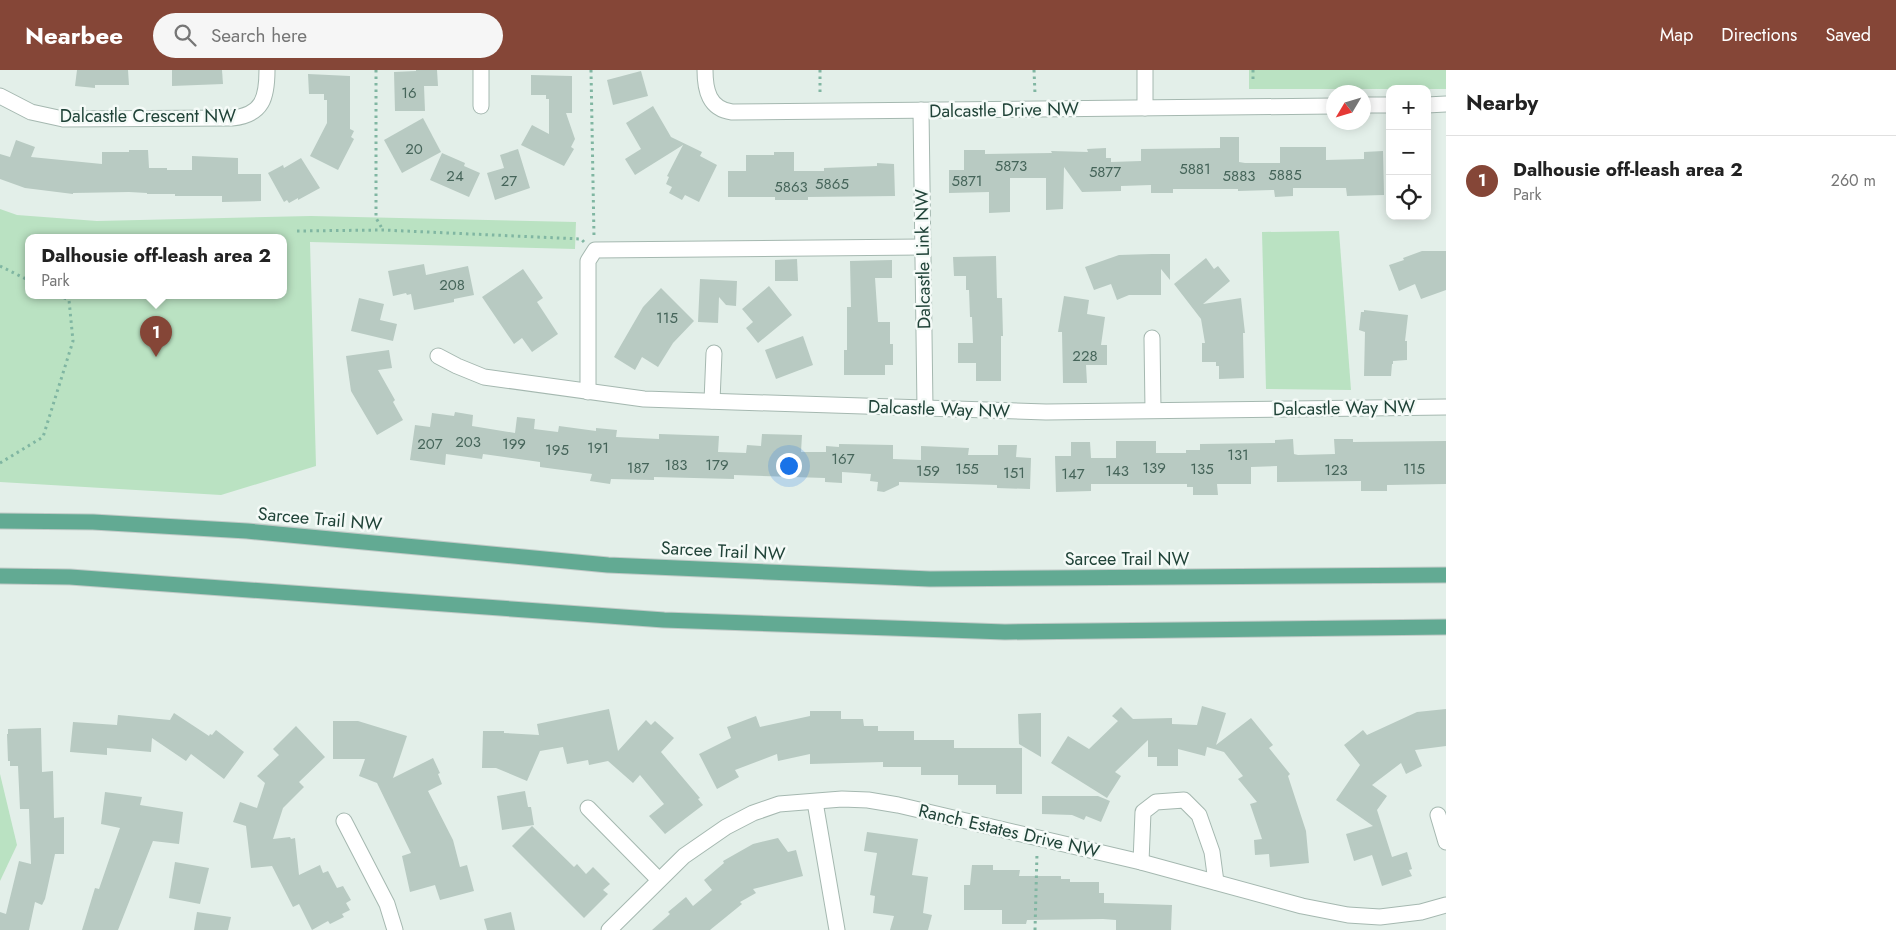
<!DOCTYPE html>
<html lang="en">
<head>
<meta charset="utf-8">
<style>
	:root { --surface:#fff; --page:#f6f6f6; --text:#222; --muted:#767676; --line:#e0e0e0; --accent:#854637 }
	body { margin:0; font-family:Jost,sans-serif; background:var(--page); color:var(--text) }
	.controls { position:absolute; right:15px; top:15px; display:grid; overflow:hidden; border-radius:10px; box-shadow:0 2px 12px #0003 }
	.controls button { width:45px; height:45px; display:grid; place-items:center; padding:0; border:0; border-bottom:1px solid var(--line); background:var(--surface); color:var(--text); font:25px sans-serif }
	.compass { position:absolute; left:1326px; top:15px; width:45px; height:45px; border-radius:50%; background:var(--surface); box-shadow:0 2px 12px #0003; rotate:232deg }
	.you { position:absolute; left:788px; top:395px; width:18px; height:18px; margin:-12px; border:4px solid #fff; border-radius:50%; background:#1a73e8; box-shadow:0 0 0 8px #1a73e833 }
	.badge { display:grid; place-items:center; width:32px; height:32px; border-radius:50%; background:var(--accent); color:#fff; font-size:16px; font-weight:700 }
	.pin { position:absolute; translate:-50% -41px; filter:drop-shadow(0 1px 2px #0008) }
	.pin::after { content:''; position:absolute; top:26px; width:18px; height:15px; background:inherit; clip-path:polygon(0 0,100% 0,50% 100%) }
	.popup { position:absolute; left:25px; top:164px; width:262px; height:65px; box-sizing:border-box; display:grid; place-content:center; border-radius:10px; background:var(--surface); filter:drop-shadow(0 1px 4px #0005); font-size:16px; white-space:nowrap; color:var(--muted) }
	.popup b { font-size:19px; color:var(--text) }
	.popup::after { content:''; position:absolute; left:50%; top:100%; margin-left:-10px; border:10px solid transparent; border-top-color:var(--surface) }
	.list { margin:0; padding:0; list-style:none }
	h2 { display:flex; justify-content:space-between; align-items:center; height:65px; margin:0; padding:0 20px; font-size:21px }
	h2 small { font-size:16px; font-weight:400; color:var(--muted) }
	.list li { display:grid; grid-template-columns:32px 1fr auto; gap:15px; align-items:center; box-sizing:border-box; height:90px; padding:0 20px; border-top:1px solid var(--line) }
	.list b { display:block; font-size:19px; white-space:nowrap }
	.list p { margin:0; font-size:16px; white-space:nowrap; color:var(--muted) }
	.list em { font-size:16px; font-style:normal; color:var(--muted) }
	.icon { flex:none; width:28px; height:28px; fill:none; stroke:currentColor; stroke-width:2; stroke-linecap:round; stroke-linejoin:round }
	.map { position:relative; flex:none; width:1446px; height:860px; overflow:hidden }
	header { display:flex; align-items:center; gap:30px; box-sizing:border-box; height:70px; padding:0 25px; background:var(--accent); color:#fff }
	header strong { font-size:24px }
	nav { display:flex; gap:28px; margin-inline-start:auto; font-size:18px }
	.search { width:350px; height:45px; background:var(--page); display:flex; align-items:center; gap:12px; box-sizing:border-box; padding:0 18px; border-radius:28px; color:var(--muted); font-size:19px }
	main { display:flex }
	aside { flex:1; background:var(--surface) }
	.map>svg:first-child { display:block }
</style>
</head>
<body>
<header>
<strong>Nearbee</strong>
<div class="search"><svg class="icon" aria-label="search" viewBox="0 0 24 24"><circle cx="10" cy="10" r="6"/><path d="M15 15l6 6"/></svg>Search here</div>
<nav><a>Map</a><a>Directions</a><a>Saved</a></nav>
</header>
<main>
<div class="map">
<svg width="1446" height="860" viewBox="0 0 1446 860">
	<rect width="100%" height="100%" fill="#e3efe9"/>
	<g fill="#bae2c2" fill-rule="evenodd">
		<rect x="1249" y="0" width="197" height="19"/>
		<path d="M0 139 17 145 97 151 311 146 576 152 575 179 310 172 316 396 221 425 0 412ZM28 168H284V226H28Z"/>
		<polygon points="1339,161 1351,320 1266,319 1262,162"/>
		<polygon points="0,704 17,775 0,811"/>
	</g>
	<g fill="#b8cac2">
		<polygon points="77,0 128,0 129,15 95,15 95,18 75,16"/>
		<polygon points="172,0 222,0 223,14 172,16"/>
		<polygon points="416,0 437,0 438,16 424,16 425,41 395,41 394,2 416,1"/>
		<polygon points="641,1 648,26 613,35 607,10"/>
		<polygon points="308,4 350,6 350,59 354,61 351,67 354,69 338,100 310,86 327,53 327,30 324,30 324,24 309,24"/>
		<polygon points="531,5 572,6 572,43 566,43 575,69 571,77 574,79 564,96 521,75 532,55 549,64 549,29 546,29 546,25 531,25"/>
		<polygon points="653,36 671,67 702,82 700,86 717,95 699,132 685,125 682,130 669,123 672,117 666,114 669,107 667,106 683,75 635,105 625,89 641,79 626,53"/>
		<polygon points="423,48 441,82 402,103 384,70"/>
		<polygon points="1220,67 1239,67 1239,92 1245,93 1280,93 1280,77 1326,77 1326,90 1364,89 1364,82 1383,81 1384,125 1347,126 1346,118 1293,118 1293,126 1275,127 1274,120 1238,121 1238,119 1173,119 1173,123 1151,123 1151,115 1121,116 1121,121 1082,122 1064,97 1063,139 1046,140 1046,108 1010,108 1010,142 989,143 989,122 949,123 949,100 964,100 964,80 985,80 985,84 1052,83 1051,81 1088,82 1087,79 1106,78 1106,88 1111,88 1111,92 1141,91 1141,79 1220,78"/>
		<polygon points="16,70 35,77 31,87 102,94 102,82 129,82 129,80 148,80 149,98 167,98 167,100 192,100 192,86 238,88 238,104 261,104 261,131 222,132 222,126 175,126 175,124 147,124 147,123 129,122 73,123 73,124 25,118 0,109 0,84 10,87"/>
		<polygon points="518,79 530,118 495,130 487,103 504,98 500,85"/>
		<polygon points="774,82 794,82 794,101 824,101 824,98 877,96 877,93 894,94 895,126 808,127 808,130 775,130 775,127 728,127 728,101 746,101 746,85 774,85"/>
		<polygon points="442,83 465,93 464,96 480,103 469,127 430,110"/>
		<polygon points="301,88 320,118 298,130 298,128 289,133 287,130 284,132 268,103 283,95 284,98"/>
		<polygon points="1422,181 1446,181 1446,220 1421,229 1415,214 1399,221 1389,195 1404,190 1403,188"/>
		<polygon points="1152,184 1170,184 1170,210 1161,199 1161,225 1129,225 1117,230 1111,214 1094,220 1085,197 1119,185"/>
		<polygon points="996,186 997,228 1002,228 1003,266 1001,266 1001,311 976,311 976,293 958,293 958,273 973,273 972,247 970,247 969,220 966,220 966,206 954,206 953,187"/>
		<polygon points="1206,188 1214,199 1218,196 1230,211 1203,234 1241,228 1245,263 1243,263 1244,308 1219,309 1219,296 1216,296 1216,292 1202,292 1202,273 1205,273 1201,249 1174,214"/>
		<polygon points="797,189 798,211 775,211 775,190"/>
		<polygon points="892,190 892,208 875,208 878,252 890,252 890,274 893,274 893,295 885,295 885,305 844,305 844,280 847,280 847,237 851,237 850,191"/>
		<polygon points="424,194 426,205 468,196 474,225 454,229 454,232 414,240 411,224 407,225 406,223 393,226 388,201"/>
		<polygon points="523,199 543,228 537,232 558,264 532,282 522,268 514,274 482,227"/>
		<polygon points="700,209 737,211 736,236 726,235 719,227 718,253 698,252"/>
		<polygon points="769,216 792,245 758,273 746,258 753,252 742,239"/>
		<polygon points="661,218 694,251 673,273 658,297 642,287 635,300 614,287 643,237"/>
		<polygon points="1064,226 1089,230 1087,244 1105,247 1101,275 1107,275 1107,295 1086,295 1087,313 1063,313 1062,262 1058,262"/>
		<polygon points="359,228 384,234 380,250 397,254 393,271 351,261"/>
		<polygon points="1364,240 1408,245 1405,271 1407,271 1407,290 1393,291 1393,294 1392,294 1391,306 1364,306 1365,262 1359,260 1361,242 1364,242"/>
		<polygon points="803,266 813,295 776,309 765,280"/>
		<polygon points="389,280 392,298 378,300 395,330 393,332 403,350 377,365 351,321 346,286"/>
		<polygon points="455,342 473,345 472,356 515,363 517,347 535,349 534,359 558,362 559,356 596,361 596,358 617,360 616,367 659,369 659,364 719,366 718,382 746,383 747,375 761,376 762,364 802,365 801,382 826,382 826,376 839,377 839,374 893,375 893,389 921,390 921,376 969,378 968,385 998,385 998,375 1017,375 1016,387 1031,388 1030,419 997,418 997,415 899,412 899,415 884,422 877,421 878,412 870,411 871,404 842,402 842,413 825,412 825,408 734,405 734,409 654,407 654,410 611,409 610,414 590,411 592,404 540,397 540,392 483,384 482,389 446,384 445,395 410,390 415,355 430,357 432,343 454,346"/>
		<polygon points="1293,369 1294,384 1298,385 1335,384 1334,369 1353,369 1353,372 1446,371 1446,414 1387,415 1387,421 1361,421 1361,411 1277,412 1277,396 1251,397 1251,414 1217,414 1218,425 1193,425 1193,417 1187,417 1187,414 1091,414 1091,421 1056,422 1055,386 1071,386 1071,372 1090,372 1091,388 1116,388 1116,371 1156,371 1156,383 1186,383 1186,380 1200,380 1200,374 1275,373 1275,370"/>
		<polygon points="1202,636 1226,643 1216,675 1251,648 1273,675 1269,678 1290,704 1288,706 1306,761 1309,793 1270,797 1269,784 1255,785 1254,770 1262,769 1250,734 1257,732 1238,709 1243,706 1224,682 1207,677 1205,686 1178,679 1178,696 1157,696 1157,687 1148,687 1148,670 1115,702 1121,706 1107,728 1051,693 1068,666 1089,679 1118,651 1112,646 1121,637 1133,649 1172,648 1172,654 1197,655"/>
		<polygon points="609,639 618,681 646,650 651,655 655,651 674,668 661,682 700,728 698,729 703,735 665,764 649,746 664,734 640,705 633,713 608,691 589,695 588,690 567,694 563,677 540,681 527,711 496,698 482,698 483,661 504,661 504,663 539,665 537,654"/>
		<polygon points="1446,639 1446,676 1415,680 1422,696 1406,704 1401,693 1372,715 1387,726 1377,740 1392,787 1407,782 1412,799 1409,800 1412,806 1382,816 1372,785 1354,791 1346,764 1373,756 1336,730 1360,695 1344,675 1363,660 1367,665 1417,642"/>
		<polygon points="810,641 841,641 841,649 863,649 864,656 878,656 878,661 914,661 914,670 954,670 954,678 1022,678 1022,724 996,724 996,715 958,715 958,705 921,705 921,697 883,697 883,692 810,694 810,684 778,691 777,684 735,700 739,707 717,719 699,684 731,668 727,657 756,646 760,657 810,646"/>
		<polygon points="174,643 209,666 210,664 212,665 216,660 244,682 224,709 191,684 186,691 152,668 151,682 107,678 107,685 70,682 73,652 117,655 118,645 170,650"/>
		<polygon points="1041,643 1041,687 1019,674 1018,644"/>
		<polygon points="333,651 358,651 407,666 393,708 433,688 440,703 438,704 442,714 428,721 453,770 460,797 467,795 474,821 440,830 435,815 410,822 402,786 411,783 377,713 359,706 365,689 333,689"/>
		<polygon points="296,656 325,687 299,712 304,717 283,738 273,769 290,767 291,769 295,768 299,805 320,795 323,803 328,801 337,818 343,816 351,830 346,833 350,840 342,844 344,847 330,854 328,851 312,860 299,834 293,837 272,796 251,798 246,756 233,752 240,732 257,738 265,713 257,706 279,685 273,679"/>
		<polygon points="41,658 42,702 53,701 54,748 64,747 64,784 55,784 45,829 42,835 35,832 29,860 0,860 0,842 6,844 19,791 31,794 29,739 20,739 18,696 10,696 10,691 8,691 7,664 8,664 8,659"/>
		<polygon points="525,721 528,737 531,737 534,755 502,760 497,726"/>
		<polygon points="105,722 142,727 140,735 183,742 179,774 153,771 118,860 82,860 95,818 99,819 120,758 101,754"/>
		<polygon points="1042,726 1098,726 1110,731 1101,752 1086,746 1084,750 1072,745 1042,744"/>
		<polygon points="532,756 574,797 577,794 586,804 593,797 610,814 603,820 608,824 584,848 512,776"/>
		<polygon points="867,762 918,769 912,805 928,807 923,843 932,845 928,860 890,860 894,846 873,843 875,826 870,825 877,783 864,781"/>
		<polygon points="778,768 788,782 796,780 803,806 753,819 756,823 740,832 742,834 710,860 652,860 670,844 668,842 686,827 693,836 712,820 704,810 724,793 723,791 753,774"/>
		<polygon points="175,792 209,798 200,834 169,828"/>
		<polygon points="972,795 993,795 993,800 1020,800 1019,806 1061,806 1061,809 1070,809 1070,812 1099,812 1099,823 1104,823 1104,833 1172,835 1171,860 1116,860 1116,850 1103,849 1027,850 1026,854 1002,854 1002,840 964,840 964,815 970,815"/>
		<polygon points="197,842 231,847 228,860 194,860"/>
		<polygon points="511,842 515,860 487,860 484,849"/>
	</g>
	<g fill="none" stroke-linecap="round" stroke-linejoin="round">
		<defs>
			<g id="minor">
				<polyline points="481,0 481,36"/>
				<path d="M705 0C705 20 709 39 732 42L1334 36"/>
				<polyline points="1145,0 1145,38"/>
				<path d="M0 26 31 42 63 49 232 48C263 45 267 27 267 0"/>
				<polyline points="1364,35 1390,35"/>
				<polyline points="1427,35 1446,34"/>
				<polyline points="921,40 925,338"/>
				<polyline points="1152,268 1153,340"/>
				<polyline points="438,286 457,296 484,307 644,329 1046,342 1446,337"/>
				<polyline points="588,322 588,191 595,180 922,177"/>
				<polyline points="712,331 714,283"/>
				<polyline points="815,732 837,860"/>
				<polyline points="588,738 659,810"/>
				<polyline points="1438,745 1446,772"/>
				<polyline points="344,751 387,834 395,860"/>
				<polyline points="1141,792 1143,742 1156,732 1184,730 1199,745 1212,782 1216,812"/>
				<polyline points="609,860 684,786 726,757 753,743 779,734 842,729 868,730 898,735 1141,792 1302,836 1348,845 1380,847 1421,842 1446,835"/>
			</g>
			<g id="major">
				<polyline points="0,451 93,452 247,461 608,495 930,509 1446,505"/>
				<polyline points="0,506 70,507 664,550 1005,562 1446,557"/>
			</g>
		</defs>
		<use href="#minor" stroke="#a5b8b0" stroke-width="17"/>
		<use href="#major" stroke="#c1cac7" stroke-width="17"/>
		<g stroke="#80b6a2" stroke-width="3" stroke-dasharray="2.5 4" stroke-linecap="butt">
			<polyline points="376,0 376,148 383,160"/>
			<polyline points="591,0 594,167"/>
			<polyline points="820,0 820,25"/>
			<polyline points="1034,0 1035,24"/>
			<polyline points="1253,0 1253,12"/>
			<polyline points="297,161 383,160 581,169 584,172"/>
			<polyline points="0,196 28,210"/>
			<polyline points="0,393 43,367 73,271 69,230 60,226"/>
			<polyline points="1035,860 1037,783"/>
		</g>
		<use href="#minor" stroke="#fff" stroke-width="15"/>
		<use href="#major" stroke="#62aa93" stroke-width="15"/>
	</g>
	<g text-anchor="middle" stroke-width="5" stroke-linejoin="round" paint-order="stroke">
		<g font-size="15" fill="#46655a">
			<text x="409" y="28">16</text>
			<text x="414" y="84">20</text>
			<text x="1011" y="101">5873</text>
			<text x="1195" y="104">5881</text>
			<text x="1105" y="107">5877</text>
			<text x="1285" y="110">5885</text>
			<text x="455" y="111">24</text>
			<text x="1239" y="111">5883</text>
			<text x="509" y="116">27</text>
			<text x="967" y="116">5871</text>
			<text x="832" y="119">5865</text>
			<text x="791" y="122">5863</text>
			<text x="452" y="220">208</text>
			<text x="667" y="253">115</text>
			<text x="1085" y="291">228</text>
			<text x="468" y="377">203</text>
			<text x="430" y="379">207</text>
			<text x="514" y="379">199</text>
			<text x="598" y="383">191</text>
			<text x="557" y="385">195</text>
			<text x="1238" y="390">131</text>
			<text x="843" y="394">167</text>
			<text x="676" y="400">183</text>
			<text x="717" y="400">179</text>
			<text x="638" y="403">187</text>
			<text x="1154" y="403">139</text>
			<text x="967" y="404">155</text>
			<text x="1202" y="404">135</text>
			<text x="1414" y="404">115</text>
			<text x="1336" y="405">123</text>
			<text x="928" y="406">159</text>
			<text x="1117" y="406">143</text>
			<text x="1014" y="408">151</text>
			<text x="1073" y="409">147</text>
		</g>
		<g font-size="18" fill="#204338" stroke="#f4faf7">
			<text transform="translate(1004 40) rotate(-1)" y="6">Dalcastle Drive NW</text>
			<text x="148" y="52">Dalcastle Crescent NW</text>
			<text transform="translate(923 189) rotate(-91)" y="6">Dalcastle Link NW</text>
			<text transform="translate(1344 338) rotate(-1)" y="6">Dalcastle Way NW</text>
			<text transform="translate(939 339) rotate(2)" y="6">Dalcastle Way NW</text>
			<text transform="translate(320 449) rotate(5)" y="6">Sarcee Trail NW</text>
			<text transform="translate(723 481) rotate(3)" y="6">Sarcee Trail NW</text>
			<text x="1127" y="495">Sarcee Trail NW</text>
			<text transform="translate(1009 761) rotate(13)" y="6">Ranch Estates Drive NW</text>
		</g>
	</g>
</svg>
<div class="controls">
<button>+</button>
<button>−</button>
<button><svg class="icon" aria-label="locate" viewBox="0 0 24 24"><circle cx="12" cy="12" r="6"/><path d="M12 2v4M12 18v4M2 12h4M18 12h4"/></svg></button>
</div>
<svg class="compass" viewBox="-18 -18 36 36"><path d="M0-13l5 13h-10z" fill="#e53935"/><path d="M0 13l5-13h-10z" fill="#767676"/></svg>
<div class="you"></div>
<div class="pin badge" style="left:156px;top:287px">1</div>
<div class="popup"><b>Dalhousie off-leash area 2</b>Park</div>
</div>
<aside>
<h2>Nearby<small></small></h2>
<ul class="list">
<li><span class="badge">1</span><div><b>Dalhousie off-leash area 2</b><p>Park</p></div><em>260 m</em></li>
</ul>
</aside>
</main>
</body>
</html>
